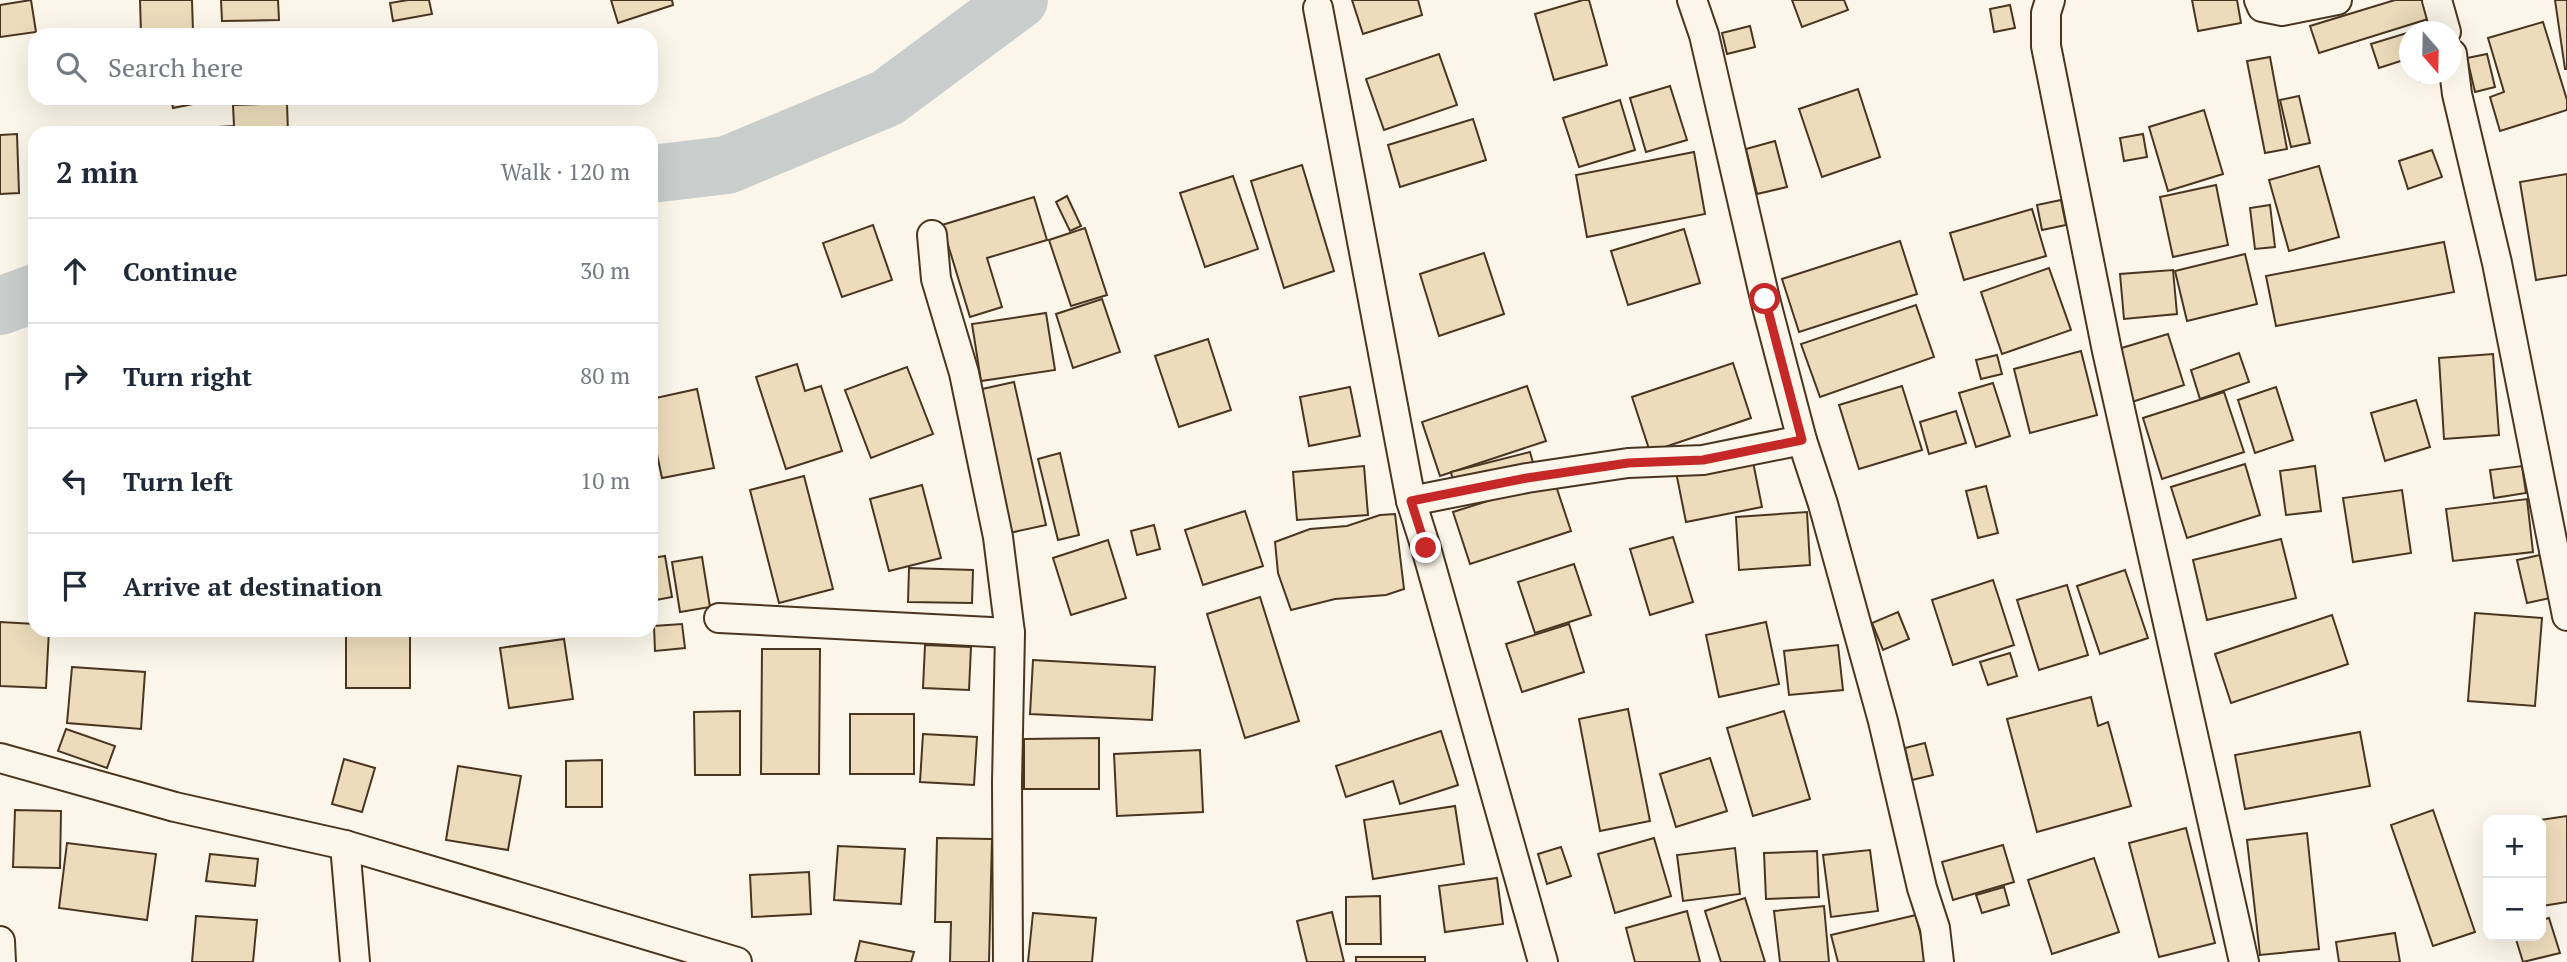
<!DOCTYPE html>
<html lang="en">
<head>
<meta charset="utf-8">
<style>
	:root { --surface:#fff; --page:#f2f2f3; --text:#1f2937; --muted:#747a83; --line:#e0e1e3 }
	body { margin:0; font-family:"PT Serif",serif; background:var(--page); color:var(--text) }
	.controls { position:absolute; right:21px; bottom:21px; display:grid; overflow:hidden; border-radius:14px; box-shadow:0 7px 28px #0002 }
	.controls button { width:63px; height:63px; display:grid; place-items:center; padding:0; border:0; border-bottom:2px solid var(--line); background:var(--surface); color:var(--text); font:35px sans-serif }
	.compass { position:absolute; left:2399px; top:21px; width:63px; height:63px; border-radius:50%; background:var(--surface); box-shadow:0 7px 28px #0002; rotate:160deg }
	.stop { position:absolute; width:21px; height:21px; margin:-16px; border:5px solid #c62828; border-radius:50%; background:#fff }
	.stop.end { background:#c62828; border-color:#fff; box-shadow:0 2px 7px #0008 }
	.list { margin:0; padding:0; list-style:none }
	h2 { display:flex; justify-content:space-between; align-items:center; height:91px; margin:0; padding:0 28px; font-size:30px }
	h2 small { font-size:23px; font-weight:400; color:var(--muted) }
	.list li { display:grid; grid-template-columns:46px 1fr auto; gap:21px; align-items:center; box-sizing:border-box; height:105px; padding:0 28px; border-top:2px solid var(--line) }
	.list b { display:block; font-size:26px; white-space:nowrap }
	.list em { font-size:23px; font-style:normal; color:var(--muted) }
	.icon { flex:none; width:38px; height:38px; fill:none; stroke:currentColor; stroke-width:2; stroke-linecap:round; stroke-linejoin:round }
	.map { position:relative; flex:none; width:2567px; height:962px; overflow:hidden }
	.search { position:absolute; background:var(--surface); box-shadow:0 7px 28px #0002; left:28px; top:28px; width:630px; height:77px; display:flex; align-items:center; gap:18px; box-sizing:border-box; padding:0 24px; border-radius:21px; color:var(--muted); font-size:26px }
	.panel { position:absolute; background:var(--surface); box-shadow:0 7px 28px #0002; left:28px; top:126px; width:630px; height:511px; border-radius:21px }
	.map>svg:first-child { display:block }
</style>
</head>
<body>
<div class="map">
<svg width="2567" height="962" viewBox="0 0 2567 962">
	<rect width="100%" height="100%" fill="#fbf6e9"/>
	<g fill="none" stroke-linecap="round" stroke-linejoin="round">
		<g stroke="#c9cecd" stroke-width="58">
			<polyline points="651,174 727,165 887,98 1019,0"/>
			<polyline points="0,306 35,293"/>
		</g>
	</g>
	<g fill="#ecdcbc" stroke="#4a3520" stroke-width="2">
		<polygon points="31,0 36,32 0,37 0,5"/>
		<polygon points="140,0 192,0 193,32 141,34"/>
		<polygon points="221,0 278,0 279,20 222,21"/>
		<polygon points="408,0 429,0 432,14 393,21 390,3"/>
		<polygon points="611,0 672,0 673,5 618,23"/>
		<polygon points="1352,0 1418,0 1422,15 1363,34"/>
		<polygon points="1583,0 1589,0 1607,65 1554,80 1535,14"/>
		<polygon points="1792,0 1844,0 1848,10 1802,27"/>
		<polygon points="2192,0 2237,0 2241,23 2198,31"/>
		<polygon points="2395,0 2423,0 2428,19 2319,53 2310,26"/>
		<polygon points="2555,0 2567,0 2567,69 2565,69"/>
		<polygon points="2010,5 2015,28 1994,32 1990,9"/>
		<polygon points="2543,22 2567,100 2567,110 2500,131 2490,97 2504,92 2488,38"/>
		<polygon points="1750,26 1755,47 1727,54 1722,33"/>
		<polygon points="2410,32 2410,58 2379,68 2371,44"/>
		<polygon points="1439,54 1457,105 1384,130 1366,79"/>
		<polygon points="2487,54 2495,87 2475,92 2467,58"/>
		<polygon points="2270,57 2287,149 2265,153 2247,61"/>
		<polygon points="2418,74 2438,74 2438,76 2420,81"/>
		<polygon points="1670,86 1687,140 1646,152 1630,98"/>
		<polygon points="1858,89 1880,157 1822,177 1799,109"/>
		<polygon points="2299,96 2310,143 2291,147 2280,100"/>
		<polygon points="171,98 223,98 173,108"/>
		<polygon points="1620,100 1635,150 1579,167 1563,118"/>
		<polygon points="287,103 288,133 219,133 219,127 234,126 233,105"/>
		<polygon points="2204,110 2223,174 2168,191 2149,127"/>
		<polygon points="1473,119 1486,160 1400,187 1388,145"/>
		<polygon points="17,134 19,193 0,194 0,135"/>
		<polygon points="2143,134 2147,157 2124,161 2120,138"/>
		<polygon points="1775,141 1787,187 1757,194 1746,149"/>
		<polygon points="2432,150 2442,177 2408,189 2399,161"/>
		<polygon points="1694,152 1705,214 1587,237 1576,175"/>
		<polygon points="1302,165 1334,271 1284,288 1251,181"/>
		<polygon points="2319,166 2339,237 2289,251 2269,180"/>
		<polygon points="2567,174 2567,275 2536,280 2520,182"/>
		<polygon points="1233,176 1258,249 1205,267 1180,193"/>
		<polygon points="2216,185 2228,245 2173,257 2160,197"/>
		<polygon points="1067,196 1081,226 1070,231 1056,202"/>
		<polygon points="1034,197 1047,240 987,258 1002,307 970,317 942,225"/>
		<polygon points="2061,200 2066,225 2042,230 2037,205"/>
		<polygon points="2270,205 2275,247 2255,249 2250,208"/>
		<polygon points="2032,209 2046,256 1964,280 1950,233"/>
		<polygon points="873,225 892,280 842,297 823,243"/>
		<polygon points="1085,228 1107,295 1071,306 1049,240"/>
		<polygon points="1684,229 1700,283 1628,305 1611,251"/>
		<polygon points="1900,241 1917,294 1799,332 1782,279"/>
		<polygon points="2444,242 2454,292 2276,326 2266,276"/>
		<polygon points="1484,253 1504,314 1439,336 1420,274"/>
		<polygon points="2245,254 2257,304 2187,321 2175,271"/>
		<polygon points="2049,268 2071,330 2002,354 1981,292"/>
		<polygon points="2173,270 2177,314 2124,319 2120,274"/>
		<polygon points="1102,299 1120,352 1073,368 1056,314"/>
		<polygon points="1916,305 1934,357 1820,397 1801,344"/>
		<polygon points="1046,313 1055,370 981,381 972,324"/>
		<polygon points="2168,334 2184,385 2132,402 2115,350"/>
		<polygon points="1208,339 1231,410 1179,427 1155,356"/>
		<polygon points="2081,351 2097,415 2030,433 2014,369"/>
		<polygon points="2239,353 2249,382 2200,399 2191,370"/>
		<polygon points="2493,354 2499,435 2444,439 2439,358"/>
		<polygon points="1997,355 2002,374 1981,379 1976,360"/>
		<polygon points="1733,363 1751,418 1650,452 1632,397"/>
		<polygon points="797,364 805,391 821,386 842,451 786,469 756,377"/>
		<polygon points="907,367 933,434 871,458 845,390"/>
		<polygon points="1014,382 1046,525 1005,534 973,391"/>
		<polygon points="1993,383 2010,436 1976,447 1959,393"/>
		<polygon points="1527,386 1546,441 1440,476 1422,422"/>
		<polygon points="1902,386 1922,450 1859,469 1839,405"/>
		<polygon points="1350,387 1360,436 1309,446 1300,397"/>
		<polygon points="2276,387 2293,440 2255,453 2238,400"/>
		<polygon points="697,389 714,468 662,478 651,426 651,399"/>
		<polygon points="2224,392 2244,452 2162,479 2143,418"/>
		<polygon points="2416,400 2430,447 2385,461 2371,413"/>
		<polygon points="1956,411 1966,443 1929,454 1920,422"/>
		<polygon points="1530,452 1535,470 1455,490 1451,472"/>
		<polygon points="1060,453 1079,535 1058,540 1038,459"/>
		<polygon points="1752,457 1762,507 1686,522 1676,472"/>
		<polygon points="2245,464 2260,515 2187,538 2171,487"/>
		<polygon points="1364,466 1368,515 1297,520 1293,472"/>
		<polygon points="2315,466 2321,511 2286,515 2280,471"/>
		<polygon points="2522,466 2526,493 2494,498 2490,470"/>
		<polygon points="804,476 833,589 779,603 750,490"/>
		<polygon points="1554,480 1571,531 1470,564 1453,512"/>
		<polygon points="922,485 941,558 889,571 870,499"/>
		<polygon points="1986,486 1998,533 1978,538 1966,491"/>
		<polygon points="2402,490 2411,553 2353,562 2343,498"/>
		<polygon points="2527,499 2533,552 2453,561 2446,509"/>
		<polygon points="1245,511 1263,566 1203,585 1185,530"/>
		<polygon points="1807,512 1810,565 1739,570 1736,517"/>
		<polygon points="1395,514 1404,589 1386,595 1335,599 1291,610 1278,573 1275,542 1310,529 1347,526 1380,515"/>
		<polygon points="1154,525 1160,549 1137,555 1131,531"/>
		<polygon points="1673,537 1693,602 1650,615 1630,549"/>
		<polygon points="2281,539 2296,598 2207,620 2193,560"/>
		<polygon points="1108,540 1126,598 1071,615 1053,558"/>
		<polygon points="2540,555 2550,598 2527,603 2517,560"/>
		<polygon points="665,556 672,597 651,601 651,558"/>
		<polygon points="702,557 710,607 680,612 672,562"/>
		<polygon points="1574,564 1591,615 1535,633 1518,582"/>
		<polygon points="909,568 973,570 972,603 908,602"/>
		<polygon points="2125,570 2148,638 2100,654 2077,586"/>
		<polygon points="1993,580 2014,645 1953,665 1932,600"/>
		<polygon points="2067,585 2088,655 2039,670 2017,600"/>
		<polygon points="1260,597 1299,721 1245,738 1207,614"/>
		<polygon points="1898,612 1909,639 1883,650 1872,623"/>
		<polygon points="2475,613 2542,618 2535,706 2468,701"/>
		<polygon points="2332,615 2348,664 2231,703 2215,654"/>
		<polygon points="0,622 35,624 35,630 49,630 46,688 0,686"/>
		<polygon points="1766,622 1779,684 1719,697 1706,635"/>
		<polygon points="682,624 685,648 655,651 654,626"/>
		<polygon points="1569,624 1584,672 1522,692 1506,644"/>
		<rect x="346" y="633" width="64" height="55"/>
		<polygon points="564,639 573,699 509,708 500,648"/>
		<polygon points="925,645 971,647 969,690 923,688"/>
		<polygon points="1838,645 1843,690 1789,695 1784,651"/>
		<polygon points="762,649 820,649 819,774 761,774"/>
		<polygon points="2010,653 2017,676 1988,685 1980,662"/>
		<polygon points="1033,660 1155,667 1152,720 1030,714"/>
		<polygon points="72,667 145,672 141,729 67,723"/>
		<polygon points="2091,697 2098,726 2108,722 2131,806 2037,832 2007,719"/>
		<polygon points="1628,709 1650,821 1600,831 1579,719"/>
		<polygon points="740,711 740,775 695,775 694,712"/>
		<polygon points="1784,711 1810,799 1753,816 1727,728"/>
		<rect x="850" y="714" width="64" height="60"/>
		<polygon points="66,729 115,746 107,768 58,751"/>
		<polygon points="1441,731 1458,785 1400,804 1393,781 1346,797 1336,766"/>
		<polygon points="2360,732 2370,786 2245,809 2235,755"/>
		<polygon points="923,734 977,737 974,785 920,782"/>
		<polygon points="1099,738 1099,789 1024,789 1024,739"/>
		<polygon points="1925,743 1933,775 1912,780 1905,748"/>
		<polygon points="1200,750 1203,812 1117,816 1114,754"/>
		<polygon points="1710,758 1727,811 1676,827 1660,774"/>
		<polygon points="344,759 375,768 362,812 332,804"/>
		<polygon points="602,760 602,807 566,807 566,761"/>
		<polygon points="458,766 521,776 508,850 446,840"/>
		<polygon points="1455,806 1464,864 1373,879 1364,820"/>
		<polygon points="15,810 61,811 60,868 13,867"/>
		<polygon points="2433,810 2475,932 2433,946 2391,825"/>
		<polygon points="2567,816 2567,902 2542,906 2540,820"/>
		<polygon points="2186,828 2215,943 2159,957 2129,843"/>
		<polygon points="2307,833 2319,949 2260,955 2247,840"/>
		<polygon points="937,838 992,839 989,962 950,962 951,922 935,922"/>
		<polygon points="1654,838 1671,896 1615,913 1598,854"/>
		<polygon points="67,843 156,854 147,920 59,908"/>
		<polygon points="2003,845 2014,882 1953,900 1942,862"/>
		<polygon points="838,846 905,849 901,904 834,900"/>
		<polygon points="1561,847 1571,876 1547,884 1538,854"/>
		<polygon points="1735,848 1740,894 1683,901 1677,855"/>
		<polygon points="1870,850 1878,911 1831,917 1823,855"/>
		<polygon points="1817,851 1819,897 1766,899 1764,853"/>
		<polygon points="210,854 258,859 255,886 206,881"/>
		<polygon points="2094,858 2119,932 2052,954 2028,880"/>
		<polygon points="809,872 811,914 752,917 750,875"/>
		<polygon points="1497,878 1503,924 1445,932 1439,886"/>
		<polygon points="2004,887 2009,905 1982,913 1976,895"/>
		<polygon points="1380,896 1381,944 1346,944 1346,897"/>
		<polygon points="1745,898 1765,962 1721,962 1705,911"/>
		<polygon points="1824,906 1829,962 1780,962 1774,911"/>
		<polygon points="1687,911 1700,962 1635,962 1626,928"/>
		<polygon points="1332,912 1344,962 1307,962 1297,921"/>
		<polygon points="1033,913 1096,918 1092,962 1028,962"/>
		<polygon points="1916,915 1927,962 1838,962 1831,935"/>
		<polygon points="196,916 257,920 253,962 192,962"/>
		<polygon points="2549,918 2560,953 2523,962 2515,936 2541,936 2541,920"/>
		<polygon points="2395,933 2400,962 2339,962 2336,942"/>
		<polygon points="860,941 914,952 911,962 855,962"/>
		<rect x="1356" y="957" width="69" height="5"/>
	</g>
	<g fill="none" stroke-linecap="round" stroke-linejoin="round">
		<defs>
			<g id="street">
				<polyline points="1692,0 1704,35 1765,299 1802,440 1823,504 1883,721 1922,888 1935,928 1939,962"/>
				<polyline points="2050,0 2046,13 2046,46 2107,351 2244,962"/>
				<polyline points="2259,0 2262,7 2282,11 2337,0"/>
				<polyline points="2437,0 2446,32"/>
				<polyline points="1318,8 1411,501 1426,548 1543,962"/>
				<polyline points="2452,54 2457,94 2497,263 2567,616"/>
				<polyline points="932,235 936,279 964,373 998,537 1010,633 1007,782 1008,962"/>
				<polyline points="1411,501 1527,478 1628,463 1703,460 1802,440"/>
				<polyline points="719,618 1010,633"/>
				<polyline points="0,758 175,807 345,845 737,962"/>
				<polyline points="345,845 355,962"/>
				<polyline points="0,941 1,962"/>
			</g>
		</defs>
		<use href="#street" stroke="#4a3520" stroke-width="32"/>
		<use href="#street" stroke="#fbf6e9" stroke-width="28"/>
	</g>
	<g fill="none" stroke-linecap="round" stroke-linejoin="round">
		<polyline stroke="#c62828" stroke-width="9" points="1426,548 1411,501 1527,478 1628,463 1703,460 1802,440 1765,299"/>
	</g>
</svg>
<div class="controls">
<button>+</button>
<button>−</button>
</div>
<svg class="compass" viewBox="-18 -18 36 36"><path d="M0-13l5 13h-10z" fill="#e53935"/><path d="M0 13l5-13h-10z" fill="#747a83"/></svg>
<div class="stop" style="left:1765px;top:299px"></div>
<div class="stop end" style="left:1426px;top:548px"></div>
<div class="search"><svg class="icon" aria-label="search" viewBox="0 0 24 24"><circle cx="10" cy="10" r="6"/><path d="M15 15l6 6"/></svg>Search here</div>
<section class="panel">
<h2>2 min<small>Walk · 120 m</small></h2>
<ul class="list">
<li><svg class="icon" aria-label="ahead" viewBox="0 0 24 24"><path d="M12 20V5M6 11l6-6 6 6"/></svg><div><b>Continue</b></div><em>30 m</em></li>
<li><svg class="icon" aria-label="right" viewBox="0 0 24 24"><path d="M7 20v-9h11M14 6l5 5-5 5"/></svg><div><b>Turn right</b></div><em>80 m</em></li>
<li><svg class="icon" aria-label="left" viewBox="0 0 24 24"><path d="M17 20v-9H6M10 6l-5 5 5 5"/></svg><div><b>Turn left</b></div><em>10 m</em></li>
<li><svg class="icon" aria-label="arrive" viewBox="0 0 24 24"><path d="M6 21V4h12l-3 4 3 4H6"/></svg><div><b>Arrive at destination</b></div></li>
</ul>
</section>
</div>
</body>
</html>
